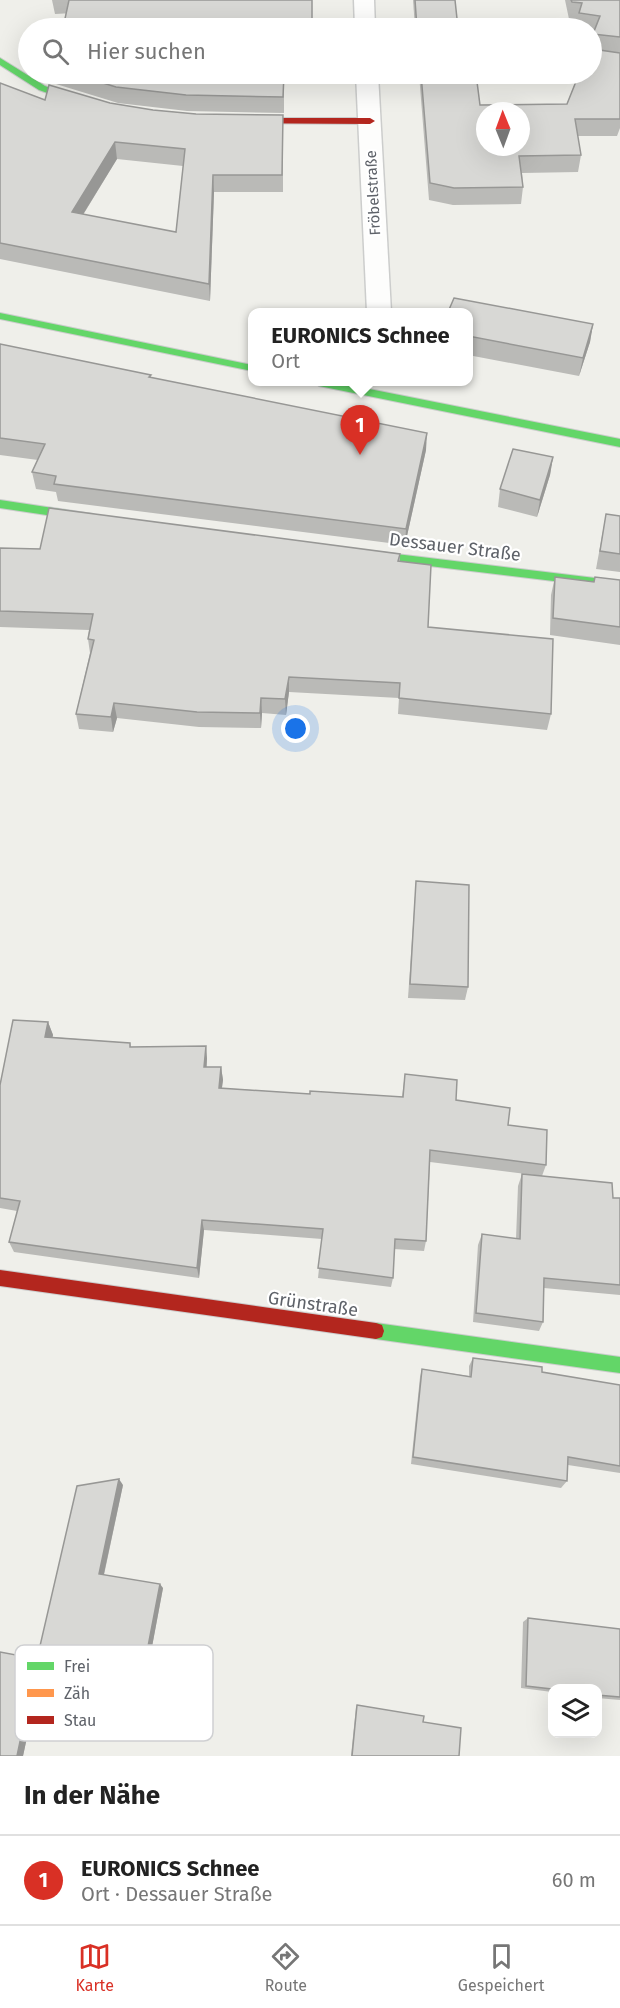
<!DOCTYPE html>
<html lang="de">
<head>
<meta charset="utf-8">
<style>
	:root { --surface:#fff; --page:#f6f6f6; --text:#222; --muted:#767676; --line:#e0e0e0; --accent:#d93025 }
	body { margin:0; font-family:"Fira Sans",sans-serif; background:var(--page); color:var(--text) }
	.controls { position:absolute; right:18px; bottom:18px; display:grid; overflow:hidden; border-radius:12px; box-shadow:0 6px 24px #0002 }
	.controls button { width:54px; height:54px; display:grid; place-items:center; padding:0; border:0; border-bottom:2px solid var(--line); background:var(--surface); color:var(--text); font:30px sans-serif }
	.compass { position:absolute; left:476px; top:102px; width:54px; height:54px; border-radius:50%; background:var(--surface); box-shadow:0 6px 24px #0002; rotate:359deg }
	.you { position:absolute; left:296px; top:729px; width:21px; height:21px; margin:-15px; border:4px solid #fff; border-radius:50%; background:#1a73e8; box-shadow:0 0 0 9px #1a73e833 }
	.badge { display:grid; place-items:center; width:39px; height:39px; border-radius:50%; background:var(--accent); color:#fff; font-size:20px; font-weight:700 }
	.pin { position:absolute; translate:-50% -50px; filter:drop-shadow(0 2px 3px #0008) }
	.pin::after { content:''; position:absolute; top:32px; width:21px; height:18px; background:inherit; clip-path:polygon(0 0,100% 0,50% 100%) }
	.popup { position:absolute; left:248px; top:308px; width:225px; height:78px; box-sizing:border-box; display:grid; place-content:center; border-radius:12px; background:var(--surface); filter:drop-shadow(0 2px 4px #0005); font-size:20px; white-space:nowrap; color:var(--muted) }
	.popup b { font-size:22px; color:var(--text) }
	.popup::after { content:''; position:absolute; left:50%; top:100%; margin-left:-12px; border:12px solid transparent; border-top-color:var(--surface) }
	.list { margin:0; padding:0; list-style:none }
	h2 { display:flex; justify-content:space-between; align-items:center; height:78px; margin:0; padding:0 24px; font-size:26px }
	h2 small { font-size:20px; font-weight:400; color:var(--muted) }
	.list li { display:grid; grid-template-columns:39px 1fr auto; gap:18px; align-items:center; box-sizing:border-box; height:90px; padding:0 24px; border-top:2px solid var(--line) }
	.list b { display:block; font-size:22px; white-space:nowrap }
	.list p { margin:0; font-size:20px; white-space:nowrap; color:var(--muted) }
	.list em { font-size:20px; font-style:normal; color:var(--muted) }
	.icon { flex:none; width:33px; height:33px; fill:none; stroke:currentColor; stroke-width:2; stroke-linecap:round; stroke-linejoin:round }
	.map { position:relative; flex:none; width:620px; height:1756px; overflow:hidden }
	.search { position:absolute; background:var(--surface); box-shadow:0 6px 24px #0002; left:18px; right:18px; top:18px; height:66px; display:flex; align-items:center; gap:15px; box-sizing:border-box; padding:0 21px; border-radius:33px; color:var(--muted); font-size:22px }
	.sheet { height:168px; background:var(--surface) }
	nav { display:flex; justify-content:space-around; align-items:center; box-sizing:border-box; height:84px; border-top:2px solid var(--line); background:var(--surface); font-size:16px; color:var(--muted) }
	nav a { display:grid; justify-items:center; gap:3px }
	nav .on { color:var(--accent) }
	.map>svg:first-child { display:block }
</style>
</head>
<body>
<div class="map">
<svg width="620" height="1756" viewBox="0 0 620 1756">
	<rect width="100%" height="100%" fill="#efefea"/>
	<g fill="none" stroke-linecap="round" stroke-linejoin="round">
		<defs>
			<g id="street">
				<polygon points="354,0 374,0 375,28 355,28"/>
				<polygon points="356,74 378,74 391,312 367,312"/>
			</g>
			<g id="fast">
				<polygon points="0,58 45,86 93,105 86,107 39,90 0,65"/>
				<polygon points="0,313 252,365 252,371 0,319"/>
				<polygon points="314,382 334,382 620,439 620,447 319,386"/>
				<polygon points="0,500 93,514 99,518 93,522 0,508"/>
				<polygon points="355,549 620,581 620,589 355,557 349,553"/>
				<polygon points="376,1323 620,1357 620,1373 376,1339 370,1337 368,1331 370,1325"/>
			</g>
			<g id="jam">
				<polygon points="238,118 370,118 375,121 370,124 235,123 233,121"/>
				<polygon points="0,1270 376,1323 382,1325 384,1331 382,1337 376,1339 0,1286"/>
			</g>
		</defs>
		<use href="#street" stroke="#cccdcc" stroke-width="3"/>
		<use href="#fast" stroke="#cbcccc" stroke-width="2"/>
		<use href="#jam" stroke="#cbcccc" stroke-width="2"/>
		<use href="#street" fill="#fdfdfc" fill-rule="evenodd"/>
		<use href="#fast" fill="#63d668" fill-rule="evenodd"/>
		<use href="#jam" fill="#b3261e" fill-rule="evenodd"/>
	</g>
	<g fill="#babab7" fill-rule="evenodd">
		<polygon points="52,0 312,0 55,14"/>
		<polygon points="413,0 455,0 458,28 415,28"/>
		<polygon points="565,0 620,0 620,128 617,136 577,136 581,155 578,172 522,173 523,187 521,204 453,205 429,200 419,74 476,74 480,105 567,104 594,33 591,32 591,28 576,28 578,20 569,19"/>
		<polygon points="54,74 284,74 284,113 187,111 118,103 56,84"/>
		<path d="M0 83 45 100 110 103 153 110 196 114 283 115V192H214L210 301 0 259ZM117 159 183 166 176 232 83 215Z"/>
		<polygon points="468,312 593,324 590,342 579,376 468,355"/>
		<polygon points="0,344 151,375 151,378 426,450 405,545 58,501 56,492 36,489 32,472 38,460 0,455"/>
		<polygon points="553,457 550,475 537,517 498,507 500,489"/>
		<polygon points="606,514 620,516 620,572 596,569"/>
		<polygon points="0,548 400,554 400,561 428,627 551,714 547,730 398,714 399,698 289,692 286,715 262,713 261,728 199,727 117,718 113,732 79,729 76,714 90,653 88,639 89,630 0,627"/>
		<polygon points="555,577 594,582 620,580 620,645 550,635 551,595"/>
		<polygon points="416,881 468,987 465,1000 408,998"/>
		<polygon points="48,1022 53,1035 52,1037 130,1043 131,1047 206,1046 207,1059 207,1067 221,1067 223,1080 222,1088 310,1094 402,1097 405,1074 508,1125 546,1165 542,1176 430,1162 426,1241 424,1251 394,1249 393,1278 391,1287 318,1278 322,1239 204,1230 199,1278 14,1252 9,1242 17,1211 0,1208 0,1085"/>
		<polygon points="522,1174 613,1198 620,1198 620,1295 544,1288 543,1322 539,1331 473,1322 478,1245 482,1234 516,1239 518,1186"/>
		<polygon points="473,1358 542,1372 620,1385 620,1473 568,1465 567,1481 561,1488 411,1464 420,1377 422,1369 469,1376 469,1366"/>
		<polygon points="123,1485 104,1575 163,1588 140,1711 37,1691 23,1756 0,1756 37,1659"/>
		<polygon points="528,1618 620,1629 620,1700 597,1698 597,1689 552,1689 552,1692 521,1688 523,1622"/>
		<polygon points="357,1705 423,1722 459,1756 351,1756 356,1707"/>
	</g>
	<g fill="#979795">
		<polygon points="115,142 117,159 74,229 72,212"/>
		<polygon points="213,175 214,192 210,301 209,284"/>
		<polygon points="593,324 590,342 579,376 583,358"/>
		<polygon points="427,433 426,450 405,545 406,529"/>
		<polygon points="553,457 550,475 537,517 540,500"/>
		<polygon points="289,677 289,692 286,715 285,699"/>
		<polygon points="261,698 262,713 261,728 260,713"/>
		<polygon points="114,703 117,718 113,732 111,717"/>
		<polygon points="48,1022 53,1035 50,1050 45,1037"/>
		<polygon points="206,1046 207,1059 205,1079 204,1067"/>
		<polygon points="221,1067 223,1080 220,1100 219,1088"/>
		<polygon points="202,1220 204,1230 199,1278 197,1268"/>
		<polygon points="119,1479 123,1485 103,1578 99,1574"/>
		<polygon points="160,1584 163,1588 140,1711 136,1709"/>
		<polygon points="31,1689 37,1691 23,1756 17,1756"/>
	</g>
	<g fill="#d8d8d5" stroke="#979795" stroke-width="1.5" fill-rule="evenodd">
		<polygon points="69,0 312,0 312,28 63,28"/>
		<polygon points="415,0 455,0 458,28 417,28"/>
		<path d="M571 0H620V37L593 34V49L620 53V119H575L581 155 519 156 523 187 454 188 430 183 421 74H476L480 105 567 104 579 74H591V39L600 16 579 13 582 3 572 2ZM485 111H521V147H485Z"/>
		<polygon points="74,74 284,74 283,97 186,95 116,87"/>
		<path d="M0 83 45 100 49 85 110 103 153 110 196 114 283 115 282 175H213L209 284 0 243ZM115 142 185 149 176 232 72 212Z"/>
		<polygon points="454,298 593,324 583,358 468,336 468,312 448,312"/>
		<polygon points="0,344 151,375 149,377 427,433 406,529 54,484 56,476 32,472 45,444 0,438"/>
		<polygon points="513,449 553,457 540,500 500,489"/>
		<polygon points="49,508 400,554 398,561 431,565 428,627 553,639 551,714 399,698 400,683 289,677 285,699 261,698 260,713 197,712 114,703 111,717 76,714 94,640 88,639 93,614 0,611 0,548 40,549"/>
		<polygon points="606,514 620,516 620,554 600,551"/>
		<polygon points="555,577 594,582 595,577 620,580 620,627 553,618"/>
		<polygon points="416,881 469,885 468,987 410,984"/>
		<polygon points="13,1020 48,1022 45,1037 130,1043 130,1047 206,1046 204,1067 221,1067 219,1088 310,1094 310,1091 403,1097 405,1074 457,1080 456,1100 510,1108 508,1125 547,1130 546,1165 430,1150 426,1241 395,1239 393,1278 318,1268 323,1229 202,1220 197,1268 9,1242 20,1201 0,1198 0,1085"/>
		<polygon points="522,1174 612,1183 613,1198 620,1198 620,1285 544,1278 543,1322 476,1313 482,1234 520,1239"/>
		<polygon points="473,1358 542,1367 542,1372 620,1385 620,1466 568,1457 567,1481 413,1457 422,1369 471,1377"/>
		<polygon points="119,1479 99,1574 160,1584 136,1709 31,1689 17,1756 0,1756 0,1652 37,1659 77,1486"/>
		<polygon points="528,1618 620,1629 620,1697 597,1695 597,1689 552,1689 526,1686"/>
		<polygon points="357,1705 424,1716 423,1722 461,1728 459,1756 352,1756"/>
	</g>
	<g text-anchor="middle" stroke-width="4.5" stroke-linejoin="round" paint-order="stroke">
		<g font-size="15" fill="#5e6269" stroke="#fff">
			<text transform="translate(373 193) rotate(-93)" y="5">Fröbelstraße</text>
		</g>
		<g font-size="18" fill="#5e6269" stroke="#fff">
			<text transform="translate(455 547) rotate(7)" y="6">Dessauer Straße</text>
			<text transform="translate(313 1304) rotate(8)" y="6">Grünstraße</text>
		</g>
	</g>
	<rect x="15" y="1645" width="198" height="96" rx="9" fill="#fff" stroke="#cfd0d2" stroke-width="1.5"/>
	<rect x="27" y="1662" width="27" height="8" fill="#63d668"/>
	<rect x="27" y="1689" width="27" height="8" fill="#ff974d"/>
	<rect x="27" y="1716" width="27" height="8" fill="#b3261e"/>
	<g font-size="16" fill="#5e6269">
		<text x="64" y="1672">Frei</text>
		<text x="64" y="1699">Zäh</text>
		<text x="64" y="1726">Stau</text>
	</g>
</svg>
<div class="controls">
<button><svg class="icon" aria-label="layers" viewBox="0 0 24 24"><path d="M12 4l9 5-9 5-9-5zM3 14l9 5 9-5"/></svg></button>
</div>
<svg class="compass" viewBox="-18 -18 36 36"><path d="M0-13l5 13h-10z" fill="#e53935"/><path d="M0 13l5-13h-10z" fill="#767676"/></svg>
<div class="you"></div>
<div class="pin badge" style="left:360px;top:455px">1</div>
<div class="popup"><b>EURONICS Schnee</b>Ort</div>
<div class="search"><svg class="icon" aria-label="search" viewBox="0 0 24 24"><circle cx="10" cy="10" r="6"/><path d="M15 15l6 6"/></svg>Hier suchen</div>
</div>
<section class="sheet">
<h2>In der Nähe<small></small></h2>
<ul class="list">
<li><span class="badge">1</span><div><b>EURONICS Schnee</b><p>Ort · Dessauer Straße</p></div><em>60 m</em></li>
</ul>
</section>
<nav>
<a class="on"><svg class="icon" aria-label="map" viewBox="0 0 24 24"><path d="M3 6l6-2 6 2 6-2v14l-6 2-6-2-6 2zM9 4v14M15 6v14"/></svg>Karte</a>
<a><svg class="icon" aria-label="directions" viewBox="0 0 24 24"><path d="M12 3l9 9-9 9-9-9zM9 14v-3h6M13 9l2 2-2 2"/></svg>Route</a>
<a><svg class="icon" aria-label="saved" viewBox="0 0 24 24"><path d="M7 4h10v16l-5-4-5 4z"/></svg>Gespeichert</a>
</nav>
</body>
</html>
